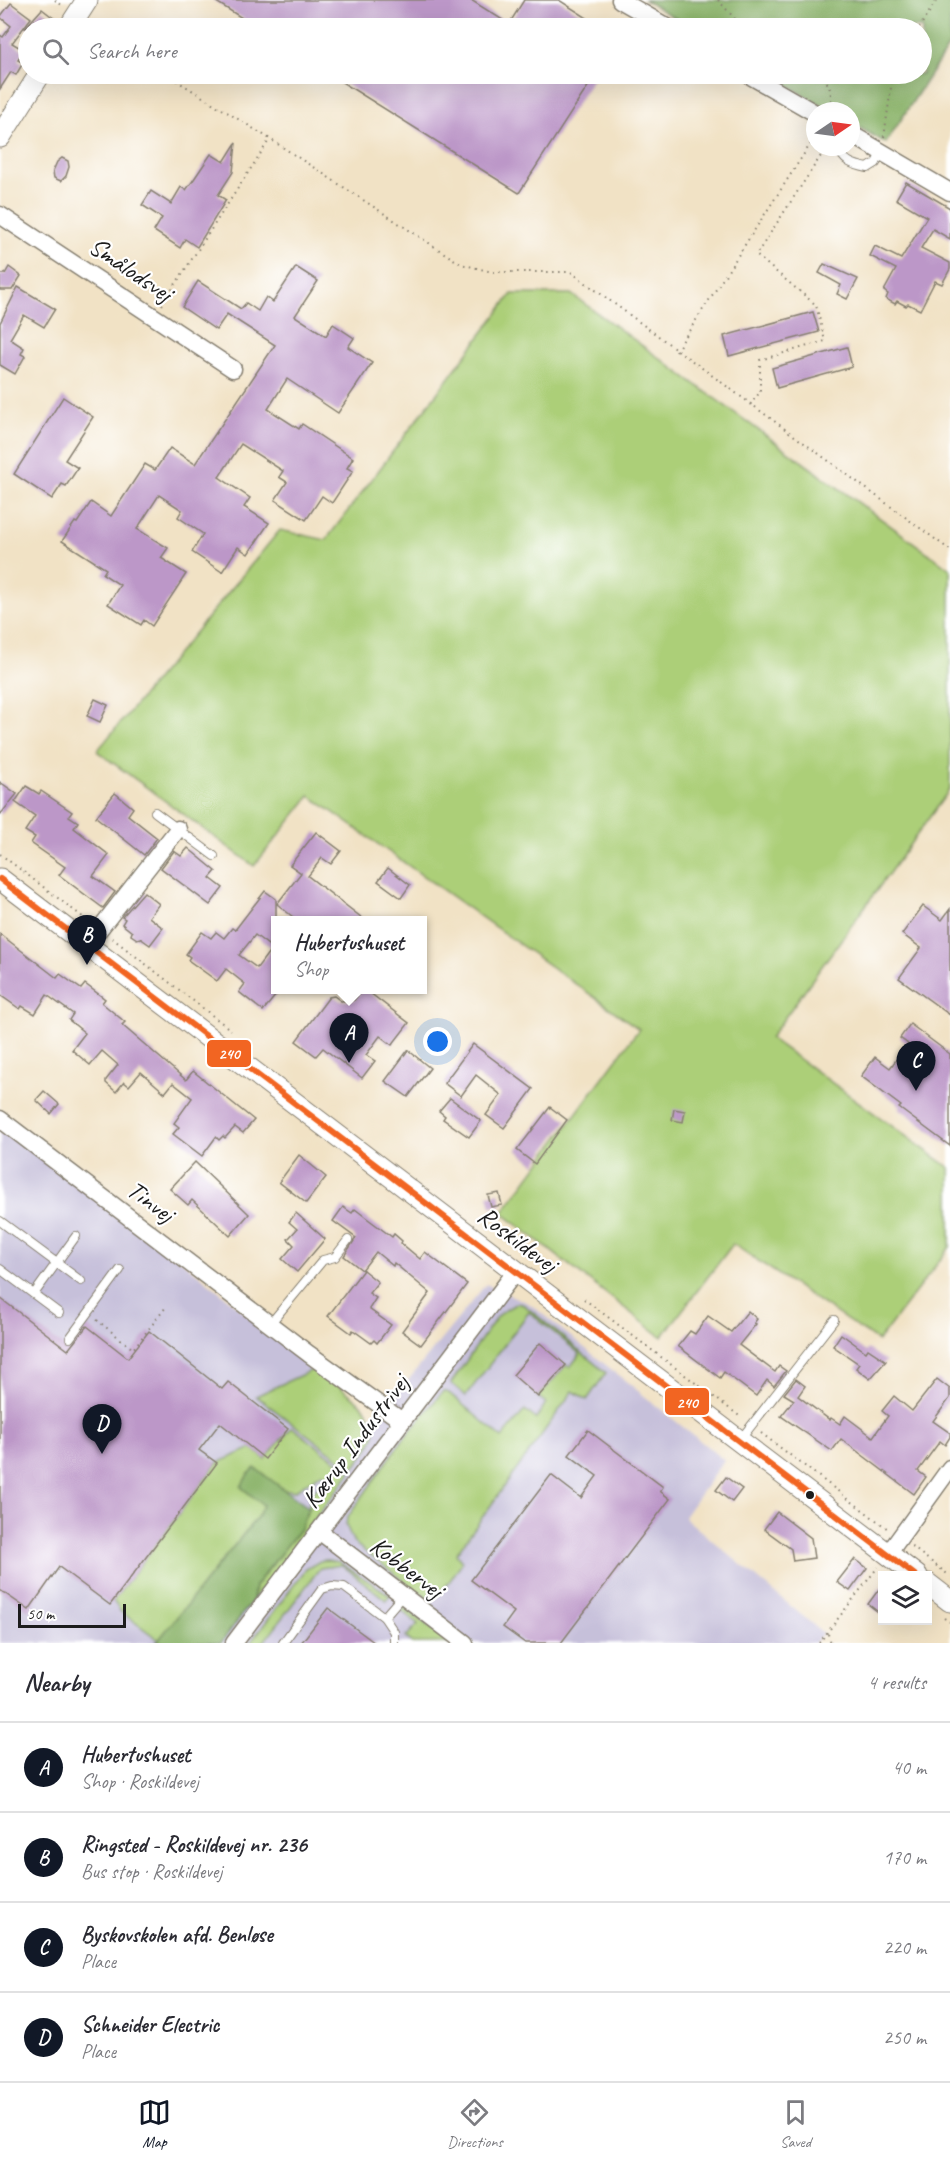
<!DOCTYPE html>
<html lang="en">
<head>
<meta charset="utf-8">
<style>
	:root { --surface:#fff; --page:#f7f7f7; --text:#2b2b33; --muted:#7c7c81; --line:#e1e1e2; --accent:#111827 }
	body { margin:0; font-family:Caveat,sans-serif; background:var(--page); color:var(--text) }
	.controls { position:absolute; right:18px; bottom:18px; display:grid; overflow:hidden; border-radius:0px; box-shadow:0 6px 24px #0002 }
	.controls button { width:54px; height:54px; display:grid; place-items:center; padding:0; border:0; border-bottom:2px solid var(--line); background:var(--surface); color:var(--text); font:30px sans-serif }
	.compass { position:absolute; left:806px; top:102px; width:54px; height:54px; border-radius:50%; background:var(--surface); box-shadow:0 6px 24px #0002; rotate:77deg }
	.scale { position:absolute; left:18px; bottom:15px; width:108px; box-sizing:border-box; padding-left:6px; border:3px solid #1c1c1c; border-top:0; font-size:16px; line-height:21px; white-space:nowrap; color:#1c1c1c; -webkit-text-stroke:4px #fff; paint-order:stroke }
	.you { position:absolute; left:438px; top:1042px; width:21px; height:21px; margin:-15px; border:4px solid #fff; border-radius:50%; background:#1a73e8; box-shadow:0 0 0 9px #1a73e833 }
	.badge { display:grid; place-items:center; width:39px; height:39px; border-radius:50%; background:var(--accent); color:#fff; font-size:20px; font-weight:700 }
	.pin { position:absolute; translate:-50% -50px; filter:drop-shadow(0 2px 3px #0008) }
	.pin::after { content:''; position:absolute; top:32px; width:21px; height:18px; background:inherit; clip-path:polygon(0 0,100% 0,50% 100%) }
	.popup { position:absolute; left:271px; top:916px; width:156px; height:78px; box-sizing:border-box; display:grid; place-content:center; border-radius:0px; background:var(--surface); filter:drop-shadow(0 2px 4px #0005); font-size:20px; white-space:nowrap; color:var(--muted) }
	.popup b { font-size:22px; color:var(--text) }
	.popup::after { content:''; position:absolute; left:50%; top:100%; margin-left:-12px; border:12px solid transparent; border-top-color:var(--surface) }
	.list { margin:0; padding:0; list-style:none }
	h2 { display:flex; justify-content:space-between; align-items:center; height:78px; margin:0; padding:0 24px; font-size:26px }
	h2 small { font-size:20px; font-weight:400; color:var(--muted) }
	.list li { display:grid; grid-template-columns:39px 1fr auto; gap:18px; align-items:center; box-sizing:border-box; height:90px; padding:0 24px; border-top:2px solid var(--line) }
	.list b { display:block; font-size:22px; white-space:nowrap }
	.list p { margin:0; font-size:20px; white-space:nowrap; color:var(--muted) }
	.list em { font-size:20px; font-style:normal; color:var(--muted) }
	.icon { flex:none; width:33px; height:33px; fill:none; stroke:currentColor; stroke-width:2; stroke-linecap:round; stroke-linejoin:round }
	.map { position:relative; flex:none; width:950px; height:1643px; overflow:hidden }
	.search { position:absolute; background:var(--surface); box-shadow:0 6px 24px #0002; left:18px; right:18px; top:18px; height:66px; display:flex; align-items:center; gap:15px; box-sizing:border-box; padding:0 21px; border-radius:33px; color:var(--muted); font-size:22px }
	.sheet { height:438px; background:var(--surface) }
	nav { display:flex; justify-content:space-around; align-items:center; box-sizing:border-box; height:84px; border-top:2px solid var(--line); background:var(--surface); font-size:16px; color:var(--muted) }
	nav a { display:grid; justify-items:center; gap:3px }
	nav .on { color:var(--accent) }
	.map>svg:first-child { display:block }
</style>
</head>
<body>
<div class="map">
<svg width="950" height="1643" viewBox="0 0 950 1643">
	<rect width="100%" height="100%" fill="#fff"/>
	<filter id="ink" filterUnits="userSpaceOnUse"><feTurbulence type="fractalNoise" baseFrequency=".0167" numOctaves="2"/><feDisplacementMap in="SourceGraphic" scale="12" xChannelSelector="R" yChannelSelector="G"/><feConvolveMatrix kernelMatrix="1 2 1 2 8 2 1 2 1" color-interpolation-filters="sRGB"/></filter>
	<filter id="wash" filterUnits="userSpaceOnUse"><feTurbulence type="fractalNoise" baseFrequency=".008" numOctaves="4" result="noise"/><feDisplacementMap in="SourceGraphic" scale="24" xChannelSelector="R" yChannelSelector="G"/><feGaussianBlur stdDeviation="1.35" result="paint"/><feColorMatrix in="noise" values="0 0 0 0 0 0 0 0 0 0 0 0 0 0 0 0 0 1.4 0 .05"/><feComposite in="paint" operator="in"/></filter>
	<g filter="url(#wash)">
		<rect width="100%" height="100%" fill="#f1e2c5"/>
		<polygon fill="#c6c0da" points="0,1112 376,1420 486,1284 530,1304 724,1460 684,1517 823,1633 815,1643 0,1643"/>
		<g fill="#accf78" stroke="#64764a" stroke-width="1.5">
			<polygon points="512,294 571,294 950,569 950,789 770,1038 950,1168 950,1247 878,1341 733,1244 662,1337 502,1213 639,1029 310,796 254,866 97,751 280,530 326,540"/>
			<path d="M517 1303 524 1305 606 1373 587 1400 573 1391 456 1554 462 1562C453 1576 445 1591 431 1600L413 1588 354 1543 346 1525 347 1518 401 1442 443 1391 449 1393 502 1438 525 1410 536 1419 546 1403 538 1397 566 1365 570 1367 580 1354 529 1312 466 1396 451 1383 496 1318 505 1310Z"/>
			<path d="M314 1369C333 1383 381 1408 374 1437 370 1449 360 1460 353 1469L256 1396Z"/>
			<path d="M292 1427 351 1472 253 1600 255 1586 273 1564 309 1508C308 1495 315 1488 327 1482V1474L322 1473 294 1491 282 1489 159 1640 121 1612 113 1601 217 1463 252 1448 265 1459Z"/>
			<polygon points="327,1560 339,1562 390,1595 386,1600 342,1565 320,1568 263,1643 250,1643 306,1569 320,1561"/>
			<polygon points="404,1607 450,1643 412,1643 406,1637 418,1624 402,1611"/>
		</g>
		<g fill="#89b268" stroke="#526742" stroke-width="1.5">
			<polygon points="644,0 950,0 950,44 886,143 851,123 851,111 831,111 768,74 922,74 922,28 692,28"/>
			<polygon points="255,1468 309,1508 300,1529 255,1586 253,1600 221,1643 156,1643 258,1516 263,1505 241,1487 247,1476"/>
		</g>
		<g id="blocks">
			<g fill="#bc97c8" fill-rule="evenodd">
				<polygon points="213,0 471,0 509,24 524,0 559,0 603,28 258,28"/>
				<polygon points="11,3 31,18 12,43 24,50 18,60 23,63 16,75 11,72 0,89 0,35 3,37 11,26 0,17"/>
				<polygon points="42,9 56,20 50,28 25,28"/>
				<polygon points="329,74 596,74 519,193"/>
				<polygon points="236,143 233,172 218,195 226,200 197,247 185,239 180,248 154,231 162,218 142,205 151,191 171,204 181,187 186,190 192,182 211,154 224,162"/>
				<polygon points="62,158 68,161 69,167 66,176 61,181 54,178 53,171 57,162"/>
				<polygon points="906,182 950,208 950,239 933,229 921,248 950,263 950,269 942,284 935,281 920,310 908,304 906,306 897,301 895,304 886,299 888,294 884,291 896,269 870,256 875,246 901,259 927,217 896,199"/>
				<polygon points="824,264 858,279 847,299 837,294 841,285 819,273"/>
				<polygon points="9,267 21,276 12,290 0,290 0,274 5,274"/>
				<polygon points="296,267 318,281 295,316 326,336 333,324 354,338 348,347 372,363 338,413 287,379 268,409 299,429 302,424 353,458 347,468 353,471 332,503 322,496 306,520 275,500 287,482 279,477 283,471 241,444 219,477 250,498 244,507 269,523 248,554 238,547 222,572 192,552 203,534 178,517 182,510 159,495 137,529 168,548 161,558 186,574 152,626 144,620 141,625 108,604 120,585 103,574 106,569 62,541 75,522 77,523 91,502 111,516 145,464 155,470 170,448 195,464 275,345 227,314 216,330 182,307 198,281 241,309 246,303 258,311 266,297 273,302"/>
				<polygon points="18,287 55,309 44,327 24,315 10,339 24,348 21,354 25,356 15,374 0,365 0,323"/>
				<polygon points="813,312 819,332 729,356 724,336"/>
				<polygon points="847,347 852,367 777,388 772,368"/>
				<polygon points="63,397 93,417 65,460 78,468 66,486 62,484 52,499 14,474"/>
				<polygon points="95,699 108,705 100,722 87,716"/>
				<polygon points="0,782 17,794 0,815"/>
				<polygon points="26,786 39,794 41,791 72,812 69,816 78,822 74,828 109,855 93,876 115,892 103,908 59,875 65,867 31,843 35,837 25,831 35,816 15,802"/>
				<polygon points="115,793 133,808 128,815 157,838 144,855 96,817"/>
				<polygon points="316,832 341,851 331,864 322,858 308,876 366,921 298,921 277,904 301,873 290,865"/>
				<polygon points="188,848 216,871 210,878 223,888 210,905 161,868 174,851 181,856"/>
				<polygon points="388,868 410,885 401,898 378,881"/>
				<path d="M265 891 276 899V995L263 1011 239 992 245 984 226 969 217 981 188 960 190 957 186 954 202 932 211 938 216 932 224 938 232 928 235 930ZM255 935 272 948 257 968 239 955Z"/>
				<polygon points="144,892 159,904 149,917 163,928 150,945 140,938 137,939 131,935 132,932 122,924 125,919 122,917"/>
				<polygon points="923,906 942,920 950,909 950,1015 899,978 921,948 902,934"/>
				<polygon points="0,934 57,978 60,974 81,989 85,984 105,999 102,1003 125,1022 122,1025 186,1080 193,1071 254,1120 243,1133 235,1127 225,1138 223,1136 219,1140 216,1137 202,1156 173,1134 179,1127 174,1123 192,1098 173,1083 165,1093 141,1072 129,1086 124,1082 116,1092 106,1083 106,1080 118,1065 102,1051 90,1065 72,1050 85,1033 69,1020 73,1014 47,995 35,1014 22,1006 20,1009 17,1007 0,995"/>
				<polygon points="362,990 366,990 409,1023 392,1045 380,1036 366,1055 375,1061 362,1078 323,1048 316,1056 296,1041 329,997 334,996 341,1001 354,1000"/>
				<polygon points="910,1024 950,1054 950,1146 899,1108 901,1106 861,1076 875,1057 890,1068 908,1044 900,1038"/>
				<polygon points="473,1044 533,1089 504,1128 486,1115 501,1095 476,1075 461,1096 444,1083"/>
				<polygon points="408,1050 430,1068 408,1097 385,1081"/>
				<polygon points="44,1091 59,1104 51,1114 36,1100"/>
				<polygon points="450,1098 481,1121 469,1137 443,1119 445,1116 439,1111"/>
				<polygon points="550,1107 567,1120 535,1164 517,1150"/>
				<polygon points="674,1109 685,1111 683,1122 672,1120"/>
				<polygon points="299,1155 326,1177 306,1203 279,1182"/>
				<polygon points="195,1162 249,1214 230,1236 192,1200 188,1205 170,1189"/>
				<polygon points="499,1193 502,1205 491,1207 488,1195"/>
				<polygon points="343,1207 352,1213 355,1209 364,1216 392,1237 394,1234 402,1241 401,1243 420,1259 425,1252 467,1284 421,1345 402,1331 430,1293 394,1263 393,1266 376,1252 362,1270 344,1256 356,1238 333,1221"/>
				<polygon points="296,1213 325,1239 297,1272 282,1259 294,1245 288,1239 297,1229 289,1222"/>
				<polygon points="363,1270 378,1282 369,1293 376,1298 369,1309 391,1325 377,1343 374,1340 371,1343 353,1330 351,1333 328,1316"/>
				<polygon points="0,1298 68,1350 87,1326 128,1358 149,1331 222,1389 228,1382 288,1429 265,1459 220,1423 199,1450 217,1463 110,1605 59,1567 29,1610 0,1590"/>
				<polygon points="748,1311 757,1319 754,1323 756,1324 739,1345 775,1372 779,1366 786,1371 774,1386 767,1380 756,1396 724,1372 720,1378 678,1346 690,1331 695,1334 708,1316 731,1332"/>
				<polygon points="841,1334 866,1352 868,1349 886,1361 870,1379 856,1368 859,1364 833,1346"/>
				<polygon points="540,1343 566,1365 538,1397 513,1375"/>
				<polygon points="796,1379 805,1386 798,1396 830,1420 831,1418 840,1424 845,1416 873,1437 888,1416 882,1411 894,1396 912,1411 937,1379 950,1389 950,1398 933,1421 950,1433 950,1437 945,1445 940,1441 918,1471 926,1477 914,1494 841,1439 832,1451 781,1416 794,1400 784,1394"/>
				<polygon points="588,1430 663,1487 660,1491 670,1499 561,1643 525,1643 503,1627 514,1612 471,1580 551,1475 581,1498 597,1476 569,1455"/>
				<polygon points="726,1477 742,1489 732,1502 716,1490"/>
				<polygon points="777,1512 811,1538 814,1558 793,1561 791,1549 764,1529"/>
				<polygon points="855,1559 867,1568 850,1591 837,1582"/>
				<polygon points="882,1585 882,1615 868,1604"/>
				<polygon points="328,1608 375,1643 301,1643"/>
			</g>
		</g>
	</g>
	<g filter="url(#ink)">
		<use href="#blocks" fill-opacity="0" stroke="#867f70" stroke-width="1.5"/>
		<g fill="none" stroke-linecap="round" stroke-linejoin="round">
			<defs>
				<g id="service">
					<path d="M838 147C843 162 853 165 868 168L876 163 882 151"/>
					<polyline points="155,812 214,856"/>
					<polyline points="0,1221 81,1281"/>
					<polyline points="0,1269 59,1313"/>
					<polyline points="34,1294 76,1236"/>
					<polyline points="270,1324 323,1260 335,1257 348,1240"/>
					<polyline points="70,1338 120,1270"/>
					<polyline points="740,1440 834,1320"/>
					<polyline points="384,1617 403,1595"/>
					<polyline points="283,1643 322,1589 332,1586 344,1587 384,1617 394,1632 394,1643"/>
				</g>
				<g id="minor">
					<polyline points="620,0 669,28"/>
					<polyline points="747,74 815,113"/>
					<polyline points="851,134 950,192"/>
					<polyline points="0,215 233,369"/>
					<polyline points="87,945 178,829"/>
					<polyline points="0,1119 309,1354 402,1421"/>
					<polyline points="319,1531 465,1643"/>
					<polyline points="888,1554 950,1468"/>
					<polyline points="234,1643 516,1271"/>
				</g>
				<g id="tertiary">
					<polyline points="69,28 87,0"/>
					<polyline points="0,137 40,74"/>
					<polyline points="0,879 917,1576"/>
					<polyline points="928,1584 950,1601"/>
				</g>
			</defs>
			<use href="#service" stroke="#867f70" stroke-width="10"/>
			<use href="#minor" stroke="#867f70" stroke-width="19"/>
			<use href="#tertiary" stroke="#867f70" stroke-width="23"/>
			<g stroke="#867f70" stroke-width="2" stroke-dasharray="1.5 4.5" stroke-linecap="butt">
				<polyline points="55,0 63,6"/>
				<polyline points="718,0 736,20 749,28"/>
				<polyline points="919,28 937,0"/>
				<polyline points="166,74 270,139 461,264 492,272 571,272 950,550"/>
				<path d="M818 74C830 81 833 94 830 108"/>
				<polyline points="884,137 893,74"/>
				<polyline points="162,305 270,139"/>
				<polyline points="676,351 815,137"/>
				<polyline points="750,405 760,392 760,360 825,341 816,305 756,255 826,148"/>
				<polyline points="0,854 88,921"/>
				<polyline points="112,938 231,1030"/>
				<polyline points="584,1299 742,1418"/>
				<polyline points="97,1320 133,1349 166,1307"/>
				<polyline points="761,1433 888,1529"/>
				<polyline points="912,1547 950,1576"/>
				<polyline points="944,1618 950,1622"/>
				<polyline points="828,1634 831,1643"/>
				<polyline points="819,1643 878,1567"/>
			</g>
			<use href="#service" stroke="#fff" stroke-width="8"/>
			<use href="#minor" stroke="#fff" stroke-width="16"/>
			<use href="#tertiary" stroke="#fff" stroke-width="21"/>
			<defs>
				<polyline id="bus-1" points="0,879 916,1576"/>
			</defs>
			<use href="#bus-1" stroke="#fff" stroke-width="10"/>
			<use href="#bus-1" stroke="#f26522" stroke-width="6"/>
		</g>
	</g>
	<circle fill="#1c1c1c" stroke="#fff" stroke-width="2" cx="810" cy="1495" r="5"/>
	<g text-anchor="middle" stroke-width="4.5" stroke-linejoin="round" paint-order="stroke">
		<g font-size="26" fill="#1c1c1c" stroke="#fff">
			<text transform="translate(131 269) rotate(34)" y="9">Smålodsvej</text>
			<text transform="translate(151 1201) rotate(37)" y="9">Tinvej</text>
			<text transform="translate(518 1239) rotate(37)" y="9">Roskildevej</text>
			<text transform="translate(355 1441) rotate(-53)" y="9">Kærup Industrivej</text>
			<text transform="translate(407 1567) rotate(37)" y="9">Kobbervej</text>
		</g>
	</g>
	<g stroke="#fff" stroke-width="2">
		<rect x="206" y="1039" width="46" height="29" rx="6" fill="#f26522"/>
		<rect x="664" y="1387" width="46" height="29" rx="6" fill="#f26522"/>
	</g>
	<g font-size="16" text-anchor="middle" font-weight="bold" fill="#fff">
		<text x="229" y="1059">240</text>
		<text x="687" y="1408">240</text>
	</g>
</svg>
<div class="controls">
<button><svg class="icon" aria-label="layers" viewBox="0 0 24 24"><path d="M12 4l9 5-9 5-9-5zM3 14l9 5 9-5"/></svg></button>
</div>
<svg class="compass" viewBox="-18 -18 36 36"><path d="M0-13l5 13h-10z" fill="#e53935"/><path d="M0 13l5-13h-10z" fill="#7c7c81"/></svg>
<div class="scale">50 m</div>
<div class="you"></div>
<div class="pin badge" style="left:349px;top:1063px">A</div>
<div class="popup"><b>Hubertushuset</b>Shop</div>
<div class="pin badge" style="left:87px;top:965px">B</div>
<div class="pin badge" style="left:916px;top:1091px">C</div>
<div class="pin badge" style="left:102px;top:1454px">D</div>
<div class="search"><svg class="icon" aria-label="search" viewBox="0 0 24 24"><circle cx="10" cy="10" r="6"/><path d="M15 15l6 6"/></svg>Search here</div>
</div>
<section class="sheet">
<h2>Nearby<small>4 results</small></h2>
<ul class="list">
<li><span class="badge">A</span><div><b>Hubertushuset</b><p>Shop · Roskildevej</p></div><em>40 m</em></li>
<li><span class="badge">B</span><div><b>Ringsted - Roskildevej nr. 236</b><p>Bus stop · Roskildevej</p></div><em>170 m</em></li>
<li><span class="badge">C</span><div><b>Byskovskolen afd. Benløse</b><p>Place</p></div><em>220 m</em></li>
<li><span class="badge">D</span><div><b>Schneider Electric</b><p>Place</p></div><em>250 m</em></li>
</ul>
</section>
<nav>
<a class="on"><svg class="icon" aria-label="map" viewBox="0 0 24 24"><path d="M3 6l6-2 6 2 6-2v14l-6 2-6-2-6 2zM9 4v14M15 6v14"/></svg>Map</a>
<a><svg class="icon" aria-label="directions" viewBox="0 0 24 24"><path d="M12 3l9 9-9 9-9-9zM9 14v-3h6M13 9l2 2-2 2"/></svg>Directions</a>
<a><svg class="icon" aria-label="saved" viewBox="0 0 24 24"><path d="M7 4h10v16l-5-4-5 4z"/></svg>Saved</a>
</nav>
</body>
</html>
